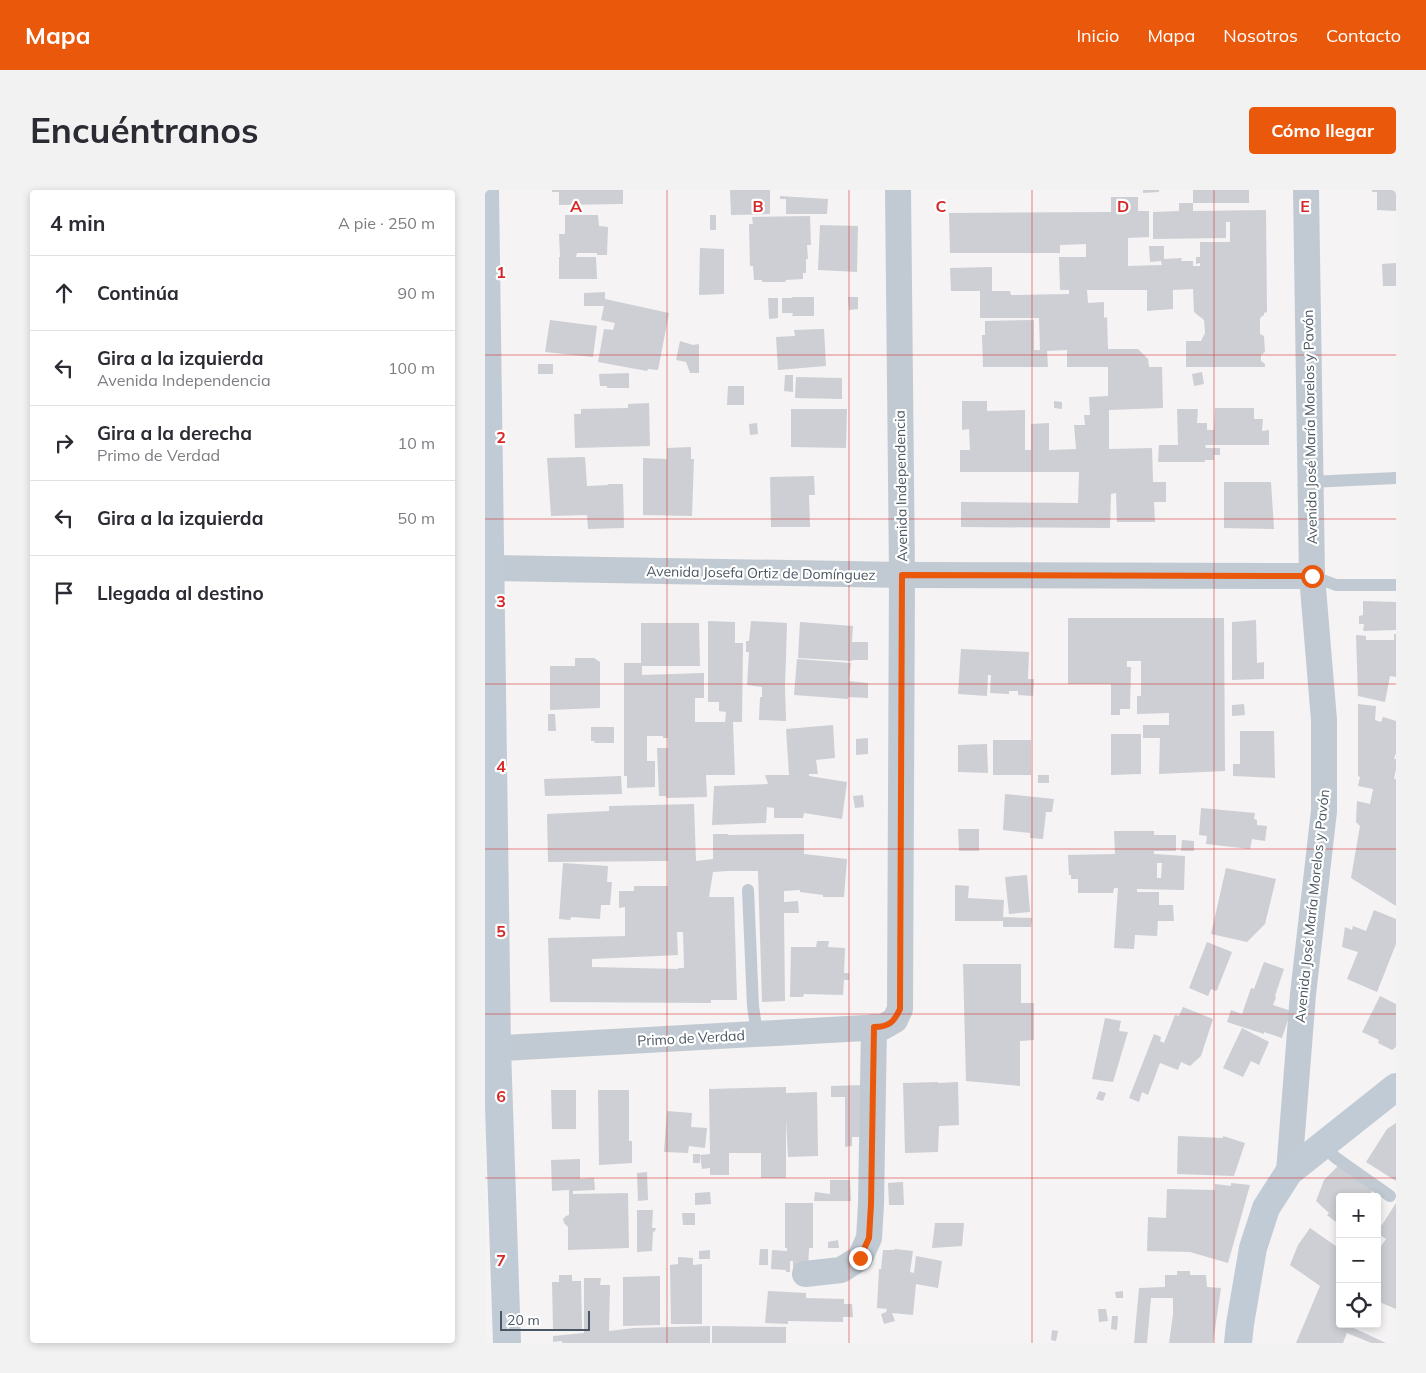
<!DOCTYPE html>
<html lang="es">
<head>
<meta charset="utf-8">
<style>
	:root { --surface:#fff; --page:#f2f2f3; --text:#2b2b33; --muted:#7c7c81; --line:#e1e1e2; --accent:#ea580c }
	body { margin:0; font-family:Mulish,sans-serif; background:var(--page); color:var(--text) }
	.controls { position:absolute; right:15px; bottom:15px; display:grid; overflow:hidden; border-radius:5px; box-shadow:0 2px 8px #0003 }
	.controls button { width:45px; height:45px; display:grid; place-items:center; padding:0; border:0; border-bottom:1px solid var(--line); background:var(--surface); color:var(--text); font:25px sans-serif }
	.scale { position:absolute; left:15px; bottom:12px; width:90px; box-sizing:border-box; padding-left:5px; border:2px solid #4a5661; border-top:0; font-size:14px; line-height:18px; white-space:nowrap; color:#4a5661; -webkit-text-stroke:4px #fff; paint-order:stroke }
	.stop { position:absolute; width:15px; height:15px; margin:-11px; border:4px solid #ea580c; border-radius:50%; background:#fff }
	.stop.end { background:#ea580c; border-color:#fff; box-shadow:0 1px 5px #0008 }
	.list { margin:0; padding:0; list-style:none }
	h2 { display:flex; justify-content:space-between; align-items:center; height:65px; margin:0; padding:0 20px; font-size:21px }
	h2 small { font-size:16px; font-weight:400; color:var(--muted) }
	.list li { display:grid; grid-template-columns:32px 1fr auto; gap:15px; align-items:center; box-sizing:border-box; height:75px; padding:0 20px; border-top:1px solid var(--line) }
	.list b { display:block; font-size:19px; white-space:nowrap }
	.list p { margin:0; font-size:16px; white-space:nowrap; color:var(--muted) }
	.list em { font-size:16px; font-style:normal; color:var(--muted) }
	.icon { flex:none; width:28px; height:28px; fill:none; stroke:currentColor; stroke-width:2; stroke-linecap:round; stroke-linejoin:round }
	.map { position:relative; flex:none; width:911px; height:1153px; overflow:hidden; border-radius:5px }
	header { display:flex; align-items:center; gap:30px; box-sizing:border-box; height:70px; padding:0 25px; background:var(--accent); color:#fff }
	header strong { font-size:24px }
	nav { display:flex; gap:28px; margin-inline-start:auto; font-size:18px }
	.intro { display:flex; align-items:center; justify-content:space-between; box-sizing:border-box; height:120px; padding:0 30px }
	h1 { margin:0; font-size:35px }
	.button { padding:12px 22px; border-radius:5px; background:var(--accent); color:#fff; font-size:18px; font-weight:700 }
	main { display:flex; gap:30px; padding:0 30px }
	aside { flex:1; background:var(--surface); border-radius:5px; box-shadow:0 2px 8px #0003 }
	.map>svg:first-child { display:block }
</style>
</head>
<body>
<header>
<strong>Mapa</strong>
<nav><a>Inicio</a><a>Mapa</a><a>Nosotros</a><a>Contacto</a></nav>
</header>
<div class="intro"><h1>Encuéntranos</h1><a class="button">Cómo llegar</a></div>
<main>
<aside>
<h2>4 min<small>A pie · 250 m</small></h2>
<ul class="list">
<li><svg class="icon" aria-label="ahead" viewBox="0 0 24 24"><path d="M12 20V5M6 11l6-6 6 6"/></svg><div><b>Continúa</b></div><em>90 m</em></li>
<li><svg class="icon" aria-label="left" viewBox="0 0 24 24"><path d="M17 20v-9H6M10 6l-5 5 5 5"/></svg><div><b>Gira a la izquierda</b><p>Avenida Independencia</p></div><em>100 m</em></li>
<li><svg class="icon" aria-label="right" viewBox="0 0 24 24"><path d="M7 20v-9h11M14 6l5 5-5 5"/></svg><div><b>Gira a la derecha</b><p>Primo de Verdad</p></div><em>10 m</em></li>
<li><svg class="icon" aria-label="left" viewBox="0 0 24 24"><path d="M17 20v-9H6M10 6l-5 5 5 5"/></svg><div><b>Gira a la izquierda</b></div><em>50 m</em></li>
<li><svg class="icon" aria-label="arrive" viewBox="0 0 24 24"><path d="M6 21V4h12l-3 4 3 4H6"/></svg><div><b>Llegada al destino</b></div></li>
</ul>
</aside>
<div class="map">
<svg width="911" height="1153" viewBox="0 0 911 1153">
	<rect width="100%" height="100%" fill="#f5f3f3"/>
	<g fill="#cdcfd5" fill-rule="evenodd">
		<polygon points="67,0 138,0 138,14 74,15 74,2 67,2"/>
		<polygon points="245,0 285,0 285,24 246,25"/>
		<polygon points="658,0 674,0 674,2 658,3"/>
		<rect x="708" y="0" width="56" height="13"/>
		<polygon points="887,0 911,0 911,21 892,20 892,2 887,2"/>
		<polygon points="295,6 343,9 342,24 301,24 301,9 295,9"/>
		<polygon points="626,7 653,7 653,21 664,21 664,47 643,48 643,76 677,75 676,71 665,72 664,56 679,56 679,69 697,68 696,71 708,71 708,76 715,76 715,73 711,74 711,67 715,67 715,52 745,52 745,32 741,32 741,48 668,49 668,22 694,21 694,13 708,13 708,21 781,20 782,122 779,123 779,125 775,128 775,144 779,146 780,162 776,165 776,171 780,174 780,177 701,177 701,151 716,151 720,143 719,130 709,122 708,99 688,100 688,119 662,121 662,100 602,100 603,113 619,112 619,128 622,127 623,159 653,159 663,169 664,177 677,177 678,218 624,220 624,259 667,258 668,292 681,292 681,312 669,312 670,332 632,332 631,303 626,304 625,338 476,337 476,312 593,313 594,282 475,282 475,260 485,260 484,239 477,240 477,211 502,211 502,221 540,220 540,260 546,260 546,234 564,233 564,260 591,259 589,235 600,235 599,225 605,225 604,207 623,206 623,177 582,177 582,160 562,161 563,177 498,177 497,145 500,145 500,131 549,130 549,160 555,160 554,128 495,128 495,101 466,101 465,78 507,77 507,101 525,101 526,105 584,104 584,100 575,100 574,67 601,67 601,54 575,55 575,63 465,63 464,23 626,22"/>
		<polygon points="80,25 113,25 114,36 123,37 122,65 112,65 112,63 92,63 91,67 111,67 112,89 74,89 74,67 75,67 74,44 80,44"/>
		<rect x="225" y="25" width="6" height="15"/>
		<polygon points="325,26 326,55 322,55 323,69 321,69 321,83 318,83 318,89 301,90 300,92 277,92 277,90 269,90 268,76 265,76 264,34 268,34 267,27"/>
		<polygon points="335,35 373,36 372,82 333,80"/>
		<polygon points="215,58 239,59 239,104 214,105"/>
		<polygon points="911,73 911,96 898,96 897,74"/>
		<polygon points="120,102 120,109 184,123 173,180 163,179 162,181 113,172 119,139 128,140 130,133 116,130 119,116 99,116 99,103"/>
		<polygon points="307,107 329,107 329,126 307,126 308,123 297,123 297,108 307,108"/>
		<polygon points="363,107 373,107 373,119 364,120"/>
		<polygon points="283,108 293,108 293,128 284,129"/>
		<polygon points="65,130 112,136 108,167 60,162"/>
		<polygon points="339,139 341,176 293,180 291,147 310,146 309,140"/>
		<polygon points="195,151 208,155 214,154 214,183 205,183 201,172 191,170"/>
		<rect x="53" y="174" width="15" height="10"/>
		<polygon points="717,182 719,194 709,196 707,184"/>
		<polygon points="144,183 144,198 122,198 122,196 115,196 114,184"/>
		<polygon points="300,185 308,185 308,202 299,201"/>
		<polygon points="311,187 357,188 357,209 310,208"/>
		<polygon points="243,196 259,196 259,215 242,215"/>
		<polygon points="569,211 577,212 577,219 569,218"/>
		<polygon points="164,213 165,256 90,258 89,224 96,224 96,219 143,218 143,214"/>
		<polygon points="730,218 769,218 769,229 778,229 777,241 784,240 784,255 720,255 721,258 735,258 735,265 729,265 729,270 720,270 720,272 673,272 674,255 693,255 692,219 713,219 712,233 722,233 722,240 729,240"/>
		<polygon points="306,219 362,219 361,258 306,257"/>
		<polygon points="272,233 273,244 265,245 264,234"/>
		<polygon points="206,257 206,269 209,269 207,326 158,325 158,268 182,269 182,258"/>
		<polygon points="100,267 102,296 123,295 123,294 138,294 139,338 103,339 102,325 66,326 62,268"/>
		<polygon points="329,286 330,305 324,305 325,337 286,337 285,287"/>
		<polygon points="739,292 786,292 789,339 739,338"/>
		<polygon points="878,411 911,412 911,440 878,441 879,434 874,434 874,426 878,425"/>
		<polygon points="583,428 739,428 740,581 674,584 675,548 658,548 658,535 684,535 684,523 652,524 652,506 656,506 656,471 642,471 642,477 646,477 645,519 635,519 635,525 626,525 626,494 583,494"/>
		<polygon points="771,430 772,473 779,472 779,489 747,490 747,432"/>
		<polygon points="223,431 250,432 250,453 258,453 257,532 248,532 250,585 221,585 222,607 181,608 181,606 174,606 172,558 183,558 183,548 178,548 178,546 162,546 162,571 170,571 170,597 142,598 142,586 139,586 139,473 156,473 156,433 214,433 215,476 157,476 157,485 219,483 219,508 210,508 210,532 240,532 241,522 234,521 234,512 223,512"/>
		<polygon points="266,431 302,433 300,497 301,531 274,530 275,507 277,507 277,497 262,495 264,462 261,462 261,451 264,451"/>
		<polygon points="315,432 368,436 367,452 383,452 383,470 367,470 367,471 313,468"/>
		<polygon points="909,444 911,444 911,487 905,486 900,512 873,506 871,445 881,446 881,450 909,450"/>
		<polygon points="476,459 544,462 543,489 549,489 548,506 533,505 533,501 524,501 524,504 505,503 506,485 503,485 502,506 473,504"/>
		<polygon points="90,468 109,468 115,472 115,518 65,520 65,476 90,476"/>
		<polygon points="312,469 366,473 364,491 383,493 383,508 363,507 363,509 309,505"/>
		<polygon points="759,514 760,525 747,526 747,515"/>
		<polygon points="873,514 891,516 890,530 896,532 898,527 911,531 911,563 909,569 911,569 911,579 909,589 911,589 911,716 866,688 875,636 871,632 872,611 885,614 888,599 873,596 875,587 873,586"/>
		<polygon points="63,524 70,524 71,541 63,541"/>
		<polygon points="348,535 350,568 331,570 333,584 324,584 324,586 362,592 357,629 319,623 318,628 289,628 289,618 282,617 281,633 227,635 229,596 283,594 280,585 304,585 301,539"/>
		<polygon points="106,537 129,537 129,553 109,553 110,551 106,551"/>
		<polygon points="755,541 789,541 790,588 748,586 748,574 755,574"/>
		<polygon points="626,544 656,544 656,584 626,585"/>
		<polygon points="383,548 383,564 371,565 371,549"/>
		<rect x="508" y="550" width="38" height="35"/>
		<polygon points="502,554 503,583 473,582 473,555"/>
		<rect x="553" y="585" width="11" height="8"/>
		<polygon points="136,586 137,604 60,606 59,589"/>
		<polygon points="520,604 569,609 567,622 561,622 558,649 545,648 545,643 518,640"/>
		<polygon points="378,605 379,617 370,618 368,606"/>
		<path d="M209 614 211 671 228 669V644H243V645L319 644V664L362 669 359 707H338V705L315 702V700L299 701V712L313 711 314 723H299L300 811 277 812 273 681H243L228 682 224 707H249L252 810H226V813L65 812 63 748 140 746V717L134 718V701H149V696H183V671L63 672 62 624 124 621V616ZM192 742H198L199 778H193V779L107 777V769L193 765Z"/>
		<polygon points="716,618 770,623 769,629 772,630 772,635 782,636 780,651 767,649 765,659 721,654 722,646 714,645"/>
		<polygon points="473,639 494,639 494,661 474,661"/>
		<path d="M629 641H669V645H691V661H669V664L700 666 699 700 652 699V702H674V715H688L689 731H673L672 746 650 745 649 759 629 758 633 698H629L628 703H593V689H586V685H584L583 665 630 664ZM672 673H677L676 688H672Z"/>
		<polygon points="697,650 709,651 709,661 696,661"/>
		<polygon points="78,673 123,676 122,692 127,692 125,715 116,715 115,729 86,727 85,730 74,729"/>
		<polygon points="741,678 791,689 780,734 762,752 726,744"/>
		<polygon points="542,685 545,722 524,724 520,687"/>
		<polygon points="470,695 484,696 483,708 519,710 518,727 547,728 546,737 518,737 518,731 470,731"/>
		<polygon points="889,720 911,729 911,754 892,802 862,789 873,762 857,757 860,737 867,740 868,736 881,741"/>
		<polygon points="332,751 344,751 343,757 360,758 359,783 364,783 364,790 359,790 358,805 319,804 318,807 305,807 306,757 331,757"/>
		<polygon points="722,752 747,762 732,800 731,801 726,799 723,806 704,798"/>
		<polygon points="779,772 799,779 790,806 791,807 788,815 806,821 797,848 779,842 779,844 742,832 746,820 757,824 766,798 769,799"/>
		<polygon points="478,774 536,774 536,813 549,813 549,850 535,851 535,896 481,891"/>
		<polygon points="895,806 911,814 911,857 907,860 893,853 894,850 877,842"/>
		<polygon points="698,817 728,829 716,866 705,876 696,872 693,880 675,873 663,905 657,902 654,912 644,908 669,844 676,847 675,851 679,853 690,825 694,826"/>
		<polygon points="620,828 636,831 634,841 643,842 628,892 607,889"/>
		<polygon points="757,838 784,852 774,875 766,871 758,887 738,878"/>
		<polygon points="453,892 453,893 473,892 474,935 454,936 453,962 420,963 418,893"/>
		<polygon points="379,895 375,947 367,947 367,956 360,957 360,907 346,907 346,896"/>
		<polygon points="301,897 301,903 332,902 333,966 303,967 301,929 301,988 276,988 276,963 244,963 244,985 225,985 225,978 217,979 215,965 225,964 224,899"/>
		<polygon points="66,900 91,900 91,939 67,939"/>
		<polygon points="113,900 144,900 144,951 147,951 147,973 114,975"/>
		<polygon points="614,901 621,903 618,911 611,909"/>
		<polygon points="182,921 207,923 206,937 222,938 220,958 204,956 203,963 179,962"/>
		<polygon points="911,933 911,991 881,972 902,939"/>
		<polygon points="693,946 738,948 738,946 760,953 749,986 692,984"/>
		<rect x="208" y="964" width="7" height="9"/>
		<polygon points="95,969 95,989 109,988 110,1000 88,1001 88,1004 143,1003 144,1058 83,1060 83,1037 79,1033 78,1029 81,1026 84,1025 84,1000 67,1001 66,970"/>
		<polygon points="855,974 888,1000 883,1007 855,1007 855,1035 842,1025 844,1023 831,1011 839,990"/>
		<polygon points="162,982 163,1010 153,1011 152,983"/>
		<polygon points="345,990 365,990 366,1011 329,1011 330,1002 345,1004"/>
		<polygon points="418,992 419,1015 404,1015 403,993"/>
		<polygon points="746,993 765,995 743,1073 705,1062 662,1061 663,1027 681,1028 682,999 730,1000 730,994 746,996"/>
		<polygon points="225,1002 226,1014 210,1015 210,1003"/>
		<polygon points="300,1013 328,1013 328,1058 324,1058 323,1080 308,1079 308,1071 305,1071 305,1082 301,1082 301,1080 286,1079 287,1060 302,1061 302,1058 300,1058"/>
		<polygon points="911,1013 911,1119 892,1111 892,1062 901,1049 892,1043 892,1032 897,1035"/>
		<polygon points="152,1020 168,1020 167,1038 171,1038 170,1041 168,1042 167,1061 152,1062"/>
		<polygon points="197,1023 210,1023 210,1035 198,1035"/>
		<polygon points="450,1033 479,1033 477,1056 447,1058"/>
		<polygon points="825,1038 855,1059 855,1134 860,1134 901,1153 886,1153 862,1143 858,1153 811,1153 835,1096 805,1075 813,1055"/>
		<polygon points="353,1050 354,1058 343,1058 343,1052"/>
		<polygon points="275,1059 283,1059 283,1075 274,1075"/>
		<polygon points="410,1059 428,1061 425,1082 429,1083 431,1066 457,1071 453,1098 431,1094 428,1125 407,1123 410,1131 399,1134 396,1124 401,1122 402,1119 392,1118 394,1079 396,1079 398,1060 409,1060"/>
		<polygon points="225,1060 225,1069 214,1069 214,1061"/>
		<polygon points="193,1067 208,1068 208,1075 217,1074 217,1134 186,1134 185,1075 193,1074"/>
		<polygon points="692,1081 705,1081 705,1085 721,1085 722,1097 736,1098 728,1153 684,1153 688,1124 688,1108 666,1108 662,1153 649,1153 654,1098 680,1097 680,1085 692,1085"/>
		<polygon points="74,1085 87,1085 87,1091 96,1091 97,1139 68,1139 67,1092 74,1092"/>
		<polygon points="175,1086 175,1135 138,1136 138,1087"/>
		<polygon points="99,1088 116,1088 115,1095 125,1095 124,1141 149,1138 225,1136 225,1153 77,1153 77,1151 68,1152 68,1146 99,1143"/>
		<polygon points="283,1101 321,1103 321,1108 359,1109 359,1114 367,1114 368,1127 358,1127 358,1132 303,1131 303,1134 280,1133"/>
		<polygon points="638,1101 638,1108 631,1108 630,1102"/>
		<polygon points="613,1119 621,1119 623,1131 614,1132"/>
		<polygon points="627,1126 633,1126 632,1140 626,1139"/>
		<polygon points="227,1136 301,1137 301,1153 227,1153"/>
		<polygon points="567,1140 573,1141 571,1151 566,1150"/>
	</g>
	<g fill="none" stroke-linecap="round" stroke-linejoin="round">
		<g stroke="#c1cad2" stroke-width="12">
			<polyline points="825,292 911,288"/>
			<polyline points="827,386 851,395 911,395"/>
			<polyline points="263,700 268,816 272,844"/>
			<polyline points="838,956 851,968 905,1006"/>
		</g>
		<g stroke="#c1cad2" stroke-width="26">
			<polyline points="6,378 417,385 827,386"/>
			<polyline points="0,859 398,837 410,830 415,819 417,385 413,0"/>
			<polyline points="804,982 818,804 839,621 839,530 827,386 821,0"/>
			<polyline points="320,1084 356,1080 375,1068 384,1048 386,1015 389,837"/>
		</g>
		<g stroke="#c1cbd6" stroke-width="28">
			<polyline points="0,0 12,859 22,1153"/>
			<polyline points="753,1153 755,1134 768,1058 781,1018 804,982 911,897"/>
		</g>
	</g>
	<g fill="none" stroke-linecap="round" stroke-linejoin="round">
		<path stroke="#ea580c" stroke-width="6" d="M375 1068 384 1048 386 1014 389 837C404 837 409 832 415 819L417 385 827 386"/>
	</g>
	<path fill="none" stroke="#d62828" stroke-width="1" stroke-opacity="0.55" d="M182 0V1153M364 0V1153M547 0V1153M729 0V1153M0 165H911M0 329H911M0 494H911M0 659H911M0 824H911M0 988H911"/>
	<g text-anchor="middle" stroke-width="4.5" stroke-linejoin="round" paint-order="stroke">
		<g font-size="14" fill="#4a5661" stroke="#fff">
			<text transform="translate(825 237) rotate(-91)" y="5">Avenida José María Morelos y Pavón</text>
			<text transform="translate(416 296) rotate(-91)" y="5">Avenida Independencia</text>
			<text transform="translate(276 383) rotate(1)" y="5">Avenida Josefa Ortiz de Domínguez</text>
			<text transform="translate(827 716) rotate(-84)" y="5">Avenida José María Morelos y Pavón</text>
			<text transform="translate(206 848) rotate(-3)" y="5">Primo de Verdad</text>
		</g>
	</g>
	<g font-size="16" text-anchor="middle" font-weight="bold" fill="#d62828" stroke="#fff" stroke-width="4.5" stroke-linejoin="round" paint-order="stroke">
		<text x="91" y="22">A</text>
		<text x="273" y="22">B</text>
		<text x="456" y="22">C</text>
		<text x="638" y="22">D</text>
		<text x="820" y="22">E</text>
		<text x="16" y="88">1</text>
		<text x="16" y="253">2</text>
		<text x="16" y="417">3</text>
		<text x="16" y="582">4</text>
		<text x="16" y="747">5</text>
		<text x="16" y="912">6</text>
		<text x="16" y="1076">7</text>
	</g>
</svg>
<div class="controls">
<button>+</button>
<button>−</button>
<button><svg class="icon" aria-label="locate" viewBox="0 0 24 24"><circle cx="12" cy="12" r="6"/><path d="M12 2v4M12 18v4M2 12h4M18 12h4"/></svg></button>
</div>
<div class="scale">20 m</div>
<div class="stop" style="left:827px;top:386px"></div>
<div class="stop end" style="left:375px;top:1068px"></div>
</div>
</main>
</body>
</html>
